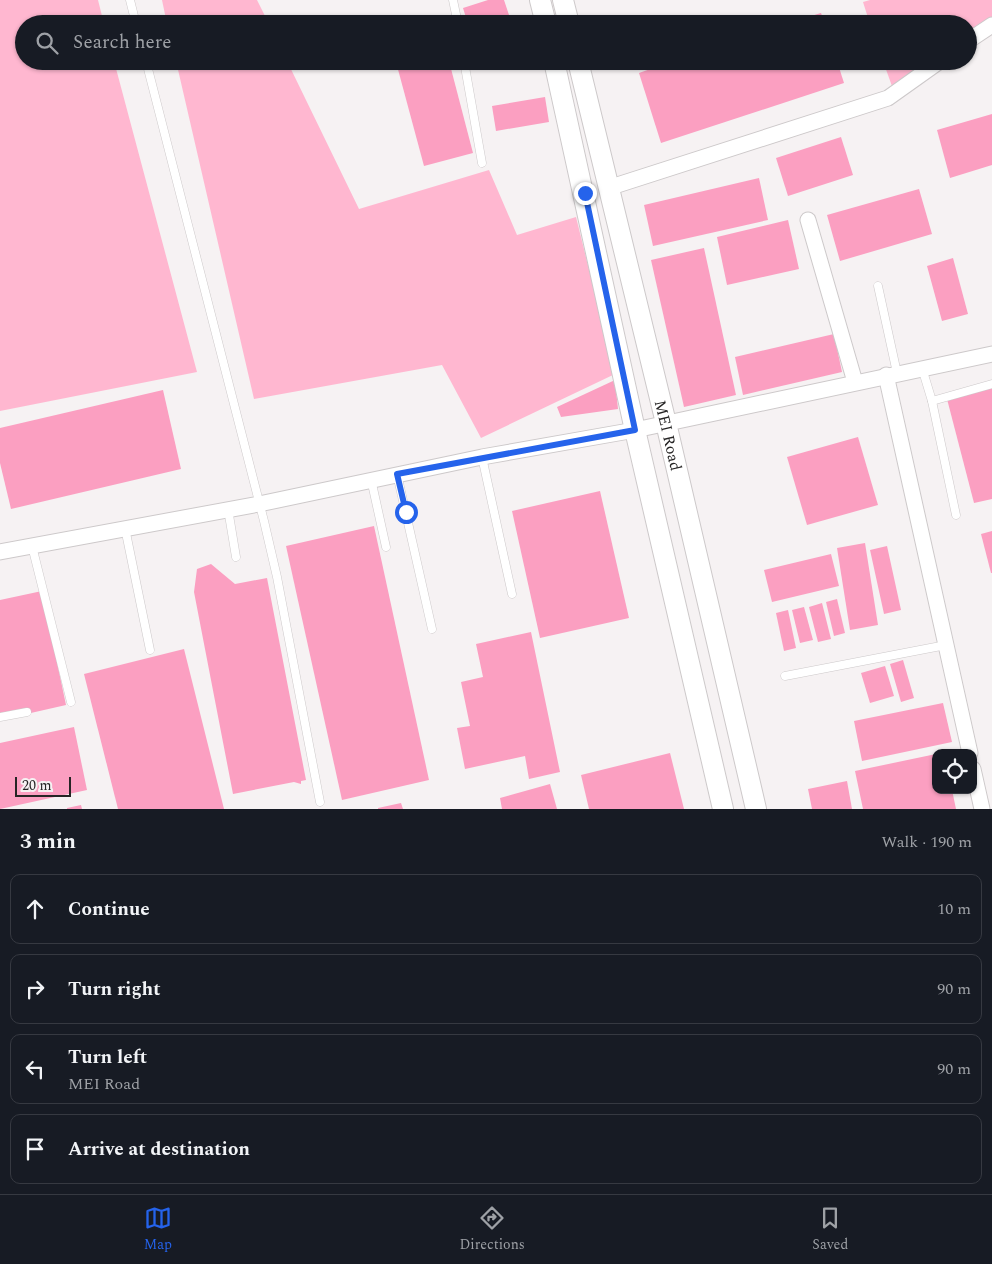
<!DOCTYPE html>
<html lang="en">
<head>
<meta charset="utf-8">
<style>
	:root { --surface:#171b24; --page:#20242c; --text:#f1f3f6; --muted:#9ea1a6; --line:#363941; --accent:#2563eb }
	body { margin:0; font-family:Spectral,serif; background:var(--page); color:var(--text) }
	.controls { position:absolute; right:15px; bottom:15px; display:grid; overflow:hidden; border-radius:10px; box-shadow:0 1px 4px #0004 }
	.controls button { width:45px; height:45px; display:grid; place-items:center; padding:0; border:0; border-bottom:1px solid var(--line); background:var(--surface); color:var(--text); font:25px sans-serif }
	.scale { position:absolute; left:15px; bottom:12px; width:56px; box-sizing:border-box; padding-left:5px; border:2px solid #262525; border-top:0; font-size:14px; line-height:18px; white-space:nowrap; color:#262525; -webkit-text-stroke:4px #f6f2f3; paint-order:stroke }
	.stop { position:absolute; width:15px; height:15px; margin:-11px; border:4px solid #2563eb; border-radius:50%; background:#fff }
	.stop.end { background:#2563eb; border-color:#fff; box-shadow:0 1px 5px #0008 }
	.list { margin:0; padding:0; list-style:none }
	h2 { display:flex; justify-content:space-between; align-items:center; height:65px; margin:0; padding:0 20px; font-size:21px }
	h2 small { font-size:16px; font-weight:400; color:var(--muted) }
	.list li { display:grid; grid-template-columns:32px 1fr auto; gap:15px; align-items:center; box-sizing:border-box; height:70px; margin:0 10px 10px; padding:0 10px; border:1px solid var(--line); border-radius:10px }
	.list b { display:block; font-size:19px; white-space:nowrap }
	.list p { margin:0; font-size:16px; white-space:nowrap; color:var(--muted) }
	.list em { font-size:16px; font-style:normal; color:var(--muted) }
	.icon { flex:none; width:28px; height:28px; fill:none; stroke:currentColor; stroke-width:2; stroke-linecap:round; stroke-linejoin:round }
	.map { position:relative; flex:none; width:992px; height:809px; overflow:hidden }
	.search { position:absolute; background:var(--surface); box-shadow:0 1px 4px #0004; left:15px; right:15px; top:15px; height:55px; display:flex; align-items:center; gap:12px; box-sizing:border-box; padding:0 18px; border-radius:28px; color:var(--muted); font-size:19px }
	.sheet { height:385px; background:var(--surface) }
	nav { display:flex; justify-content:space-around; align-items:center; box-sizing:border-box; height:70px; border-top:1px solid var(--line); background:var(--surface); font-size:14px; color:var(--muted) }
	nav a { display:grid; justify-items:center; gap:2px }
	nav .on { color:var(--accent) }
	.map>svg:first-child { display:block }
</style>
</head>
<body>
<div class="map">
<svg width="992" height="809" viewBox="0 0 992 809">
	<rect width="100%" height="100%" fill="#f6f2f3"/>
	<g fill="#ffb7d0">
		<polygon points="0,0 98,0 104,24 24,24 24,61 114,61 197,372 0,411"/>
		<polygon points="162,0 257,0 269,24 167,24"/>
		<polygon points="870,0 992,0 992,18 968,35 968,24 870,24 863,2"/>
		<polygon points="176,61 287,61 359,209 489,170 517,235 576,217 615,374 481,438 442,365 254,399"/>
		<polygon points="883,61 932,61 893,89"/>
	</g>
	<g fill="#fb9fc1">
		<polygon points="488,0 504,0 512,24 468,24 463,8"/>
		<polygon points="821,13 825,24 788,24 788,23"/>
		<polygon points="399,61 449,61 473,153 424,166 396,62"/>
		<polygon points="673,61 837,61 844,83 661,143 639,73"/>
		<polygon points="545,97 549,122 496,131 492,106"/>
		<polygon points="992,114 992,165 950,178 937,130"/>
		<polygon points="841,137 853,175 788,196 776,158"/>
		<polygon points="759,178 768,220 653,246 644,205"/>
		<polygon points="919,189 932,234 840,261 827,215"/>
		<polygon points="788,220 799,269 727,285 717,237"/>
		<polygon points="704,248 736,395 684,407 651,260"/>
		<polygon points="953,258 968,314 942,321 927,266"/>
		<polygon points="834,334 842,372 743,395 735,357"/>
		<polygon points="615,380 618,409 561,417 557,407"/>
		<polygon points="992,387 992,499 974,503 947,399"/>
		<polygon points="163,390 181,469 11,509 0,463 0,428"/>
		<polygon points="858,437 878,505 807,525 787,457"/>
		<polygon points="600,491 629,618 540,638 512,511"/>
		<polygon points="374,526 429,780 342,800 286,546"/>
		<polygon points="992,531 992,573 991,573 981,534"/>
		<polygon points="865,543 878,625 850,630 837,548"/>
		<polygon points="887,546 901,610 884,614 870,550"/>
		<polygon points="831,554 839,586 772,602 764,570"/>
		<polygon points="211,564 235,584 267,578 306,780 301,781 301,784 294,782 233,794 194,592 197,569"/>
		<polygon points="42,591 66,705 0,720 0,600"/>
		<polygon points="837,599 845,633 834,636 826,602"/>
		<polygon points="822,603 831,639 818,642 809,607"/>
		<polygon points="804,607 813,640 800,643 792,610"/>
		<polygon points="788,610 796,648 784,651 776,613"/>
		<polygon points="531,632 560,772 529,779 525,756 465,769 457,728 470,726 461,682 483,677 476,644"/>
		<polygon points="184,649 224,809 118,809 84,674"/>
		<polygon points="903,660 914,698 901,702 890,664"/>
		<polygon points="885,666 894,696 870,703 861,673"/>
		<polygon points="943,703 952,742 862,761 854,721"/>
		<polygon points="74,727 87,790 0,809 0,743"/>
		<polygon points="670,753 684,809 589,809 581,775"/>
		<polygon points="936,754 936,790 952,790 956,809 863,809 855,771"/>
		<polygon points="847,781 852,809 812,809 808,789"/>
		<polygon points="550,784 557,809 502,809 500,798"/>
		<polygon points="401,803 403,809 378,809 378,808"/>
		<polygon points="81,805 82,809 67,809 67,808"/>
	</g>
	<g fill="none" stroke-linecap="round" stroke-linejoin="round">
		<defs>
			<g id="service">
				<polyline points="130,0 136,24"/>
				<polyline points="453,0 458,24"/>
				<polyline points="146,61 264,521 277,577 320,802"/>
				<polyline points="464,61 482,163"/>
				<polyline points="878,286 897,373"/>
				<polyline points="922,368 932,401 956,515"/>
				<polyline points="932,401 992,384"/>
				<polyline points="482,457 512,594"/>
				<polyline points="397,474 432,629"/>
				<polyline points="371,479 386,547"/>
				<polyline points="228,509 236,557"/>
				<polyline points="125,528 150,650"/>
				<polyline points="32,546 71,702"/>
				<polyline points="785,676 946,645"/>
				<polyline points="0,717 27,712"/>
			</g>
			<g id="minor">
				<polyline points="968,41 992,25"/>
				<polyline points="608,188 888,98 940,61"/>
				<polyline points="808,220 855,382"/>
				<polyline points="886,375 970,753"/>
				<polyline points="0,552 259,504 482,457 635,430 992,354"/>
				<polyline points="973,769 982,809"/>
			</g>
			<g id="tertiary">
				<polyline points="540,0 546,24"/>
				<polyline points="563,0 569,24"/>
				<polyline points="554,61 635,430 723,809"/>
				<path id="s1" d="M578 61 666 423 756 809"/>
			</g>
		</defs>
		<use href="#service" stroke="#cdc9ca" stroke-width="9"/>
		<use href="#minor" stroke="#cdc9ca" stroke-width="17"/>
		<use href="#tertiary" stroke="#cdc9ca" stroke-width="22"/>
		<use href="#service" stroke="#fff" stroke-width="8"/>
		<use href="#minor" stroke="#fff" stroke-width="15"/>
		<use href="#tertiary" stroke="#fff" stroke-width="20"/>
	</g>
	<g fill="none" stroke-linecap="round" stroke-linejoin="round">
		<polyline stroke="#2563eb" stroke-width="6" points="406,512 397,474 635,430 585,193"/>
	</g>
	<g text-anchor="middle" stroke-width="4.5" stroke-linejoin="round" paint-order="stroke">
		<g font-size="16" fill="#262525" stroke="#f6f2f3">
			<text dy="6" stroke="none"><textPath href="#s1" startOffset="385">MEI Road</textPath></text>
		</g>
	</g>
</svg>
<div class="controls">
<button><svg class="icon" aria-label="locate" viewBox="0 0 24 24"><circle cx="12" cy="12" r="6"/><path d="M12 2v4M12 18v4M2 12h4M18 12h4"/></svg></button>
</div>
<div class="scale">20 m</div>
<div class="stop" style="left:406px;top:512px"></div>
<div class="stop end" style="left:585px;top:193px"></div>
<div class="search"><svg class="icon" aria-label="search" viewBox="0 0 24 24"><circle cx="10" cy="10" r="6"/><path d="M15 15l6 6"/></svg>Search here</div>
</div>
<section class="sheet">
<h2>3 min<small>Walk · 190 m</small></h2>
<ul class="list">
<li><svg class="icon" aria-label="ahead" viewBox="0 0 24 24"><path d="M12 20V5M6 11l6-6 6 6"/></svg><div><b>Continue</b></div><em>10 m</em></li>
<li><svg class="icon" aria-label="right" viewBox="0 0 24 24"><path d="M7 20v-9h11M14 6l5 5-5 5"/></svg><div><b>Turn right</b></div><em>90 m</em></li>
<li><svg class="icon" aria-label="left" viewBox="0 0 24 24"><path d="M17 20v-9H6M10 6l-5 5 5 5"/></svg><div><b>Turn left</b><p>MEI Road</p></div><em>90 m</em></li>
<li><svg class="icon" aria-label="arrive" viewBox="0 0 24 24"><path d="M6 21V4h12l-3 4 3 4H6"/></svg><div><b>Arrive at destination</b></div></li>
</ul>
</section>
<nav>
<a class="on"><svg class="icon" aria-label="map" viewBox="0 0 24 24"><path d="M3 6l6-2 6 2 6-2v14l-6 2-6-2-6 2zM9 4v14M15 6v14"/></svg>Map</a>
<a><svg class="icon" aria-label="directions" viewBox="0 0 24 24"><path d="M12 3l9 9-9 9-9-9zM9 14v-3h6M13 9l2 2-2 2"/></svg>Directions</a>
<a><svg class="icon" aria-label="saved" viewBox="0 0 24 24"><path d="M7 4h10v16l-5-4-5 4z"/></svg>Saved</a>
</nav>
</body>
</html>
